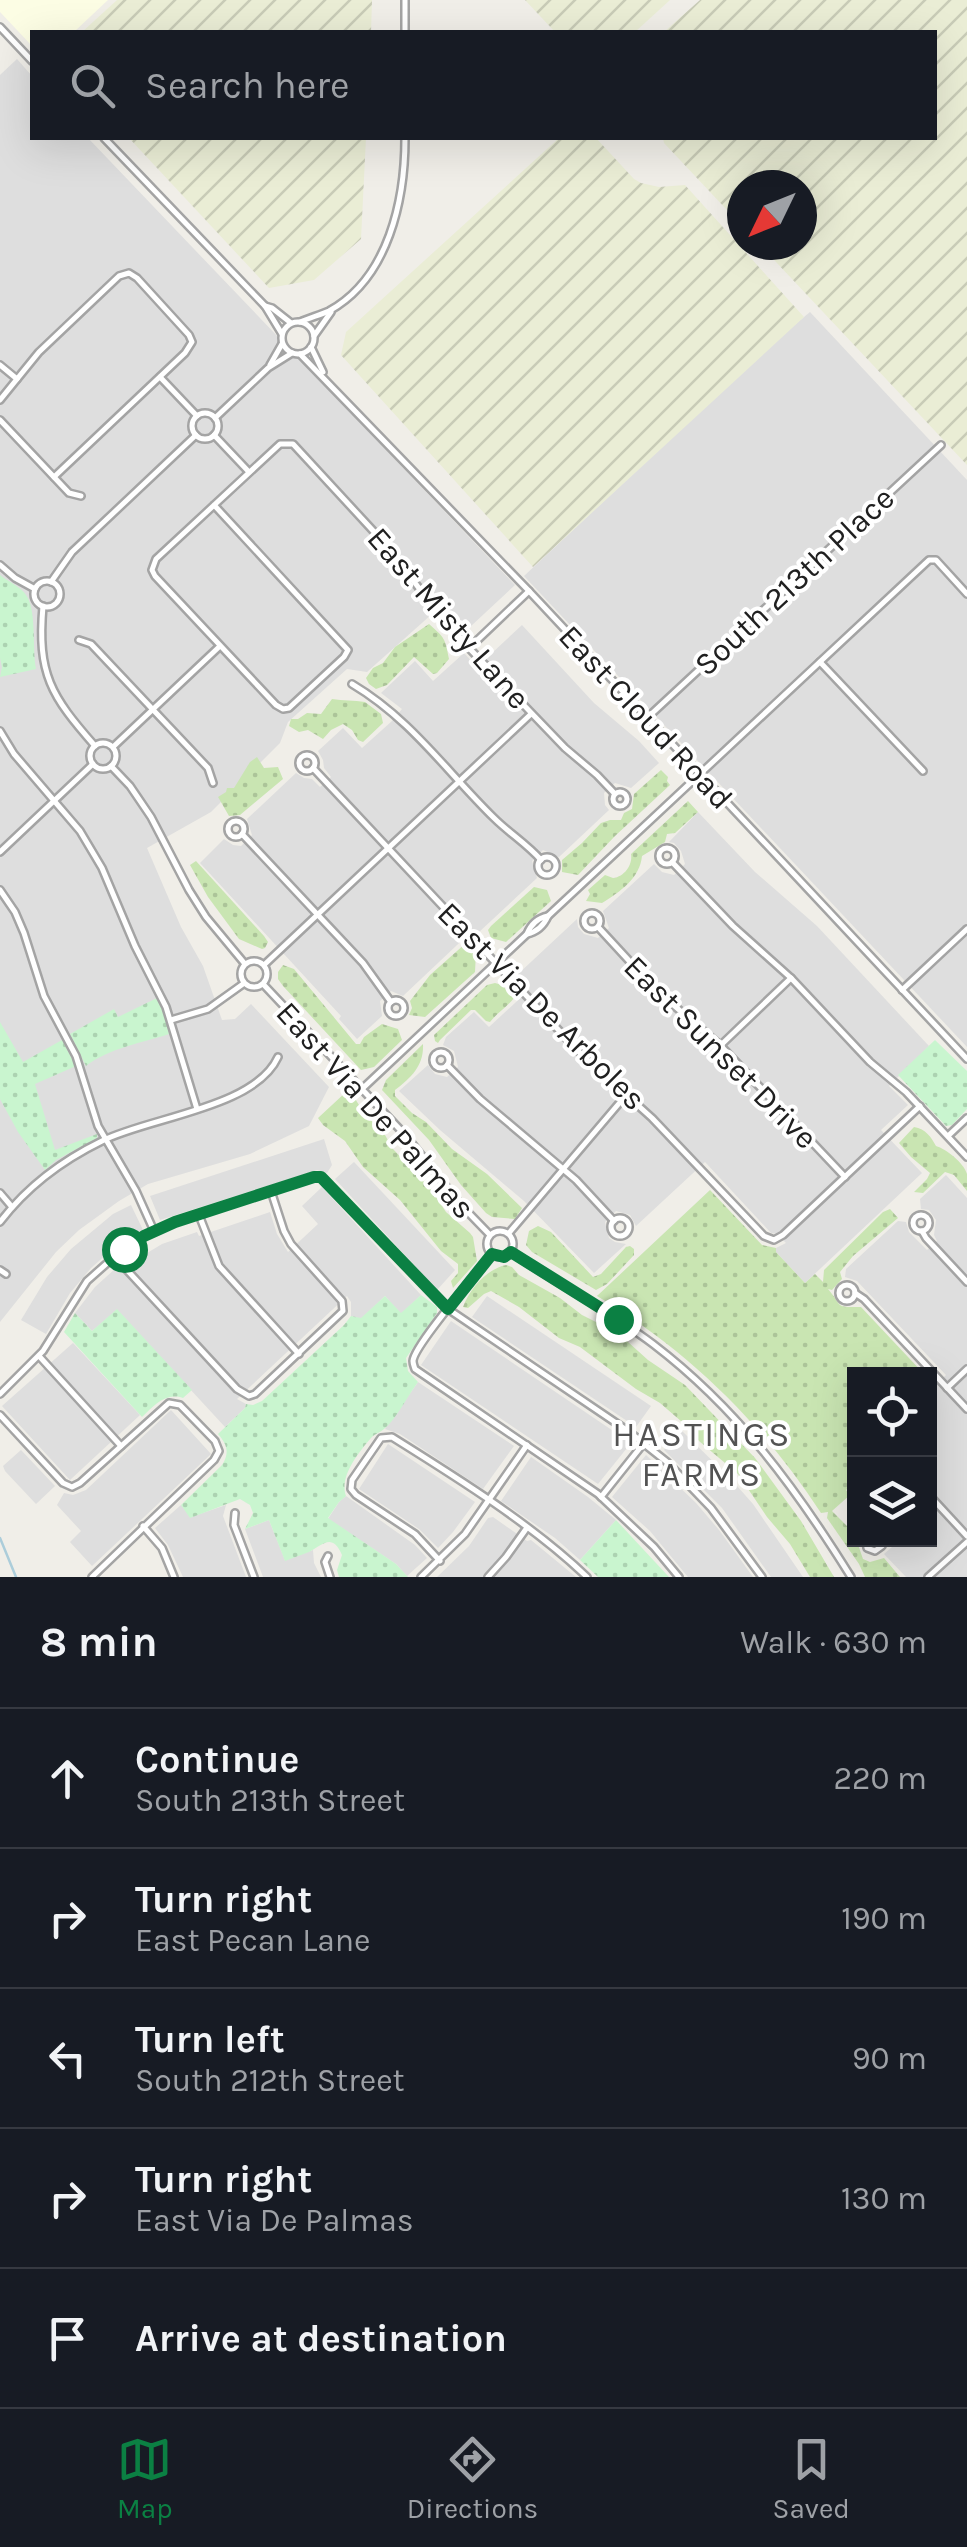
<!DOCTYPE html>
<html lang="en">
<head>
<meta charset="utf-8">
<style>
	:root { --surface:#171b24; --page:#20242c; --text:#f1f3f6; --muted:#9ea1a6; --line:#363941; --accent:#0b8043 }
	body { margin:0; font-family:Karla,sans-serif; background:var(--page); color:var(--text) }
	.controls { position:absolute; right:30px; bottom:30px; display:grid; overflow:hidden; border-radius:0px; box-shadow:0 10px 40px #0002 }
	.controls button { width:90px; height:90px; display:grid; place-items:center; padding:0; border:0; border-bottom:2px solid var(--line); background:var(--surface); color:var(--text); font:50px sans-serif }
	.compass { position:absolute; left:727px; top:170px; width:90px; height:90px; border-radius:50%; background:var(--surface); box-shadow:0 10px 40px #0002; rotate:227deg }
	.stop { position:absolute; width:30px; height:30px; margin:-22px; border:8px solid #0b8043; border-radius:50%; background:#fff }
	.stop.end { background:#0b8043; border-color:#fff; box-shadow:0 2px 10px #0008 }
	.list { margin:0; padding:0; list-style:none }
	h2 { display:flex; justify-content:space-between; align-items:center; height:130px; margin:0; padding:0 40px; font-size:42px }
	h2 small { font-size:32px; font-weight:400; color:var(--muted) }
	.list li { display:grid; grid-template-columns:65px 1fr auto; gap:30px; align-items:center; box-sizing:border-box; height:140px; padding:0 40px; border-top:2px solid var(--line) }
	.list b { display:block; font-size:38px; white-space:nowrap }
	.list p { margin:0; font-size:32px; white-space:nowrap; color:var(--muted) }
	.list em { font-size:32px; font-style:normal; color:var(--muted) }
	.icon { flex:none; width:55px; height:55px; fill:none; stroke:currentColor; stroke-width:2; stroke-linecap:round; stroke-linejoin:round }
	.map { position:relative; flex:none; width:967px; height:1577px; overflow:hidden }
	.search { position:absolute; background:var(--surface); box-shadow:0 10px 40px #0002; left:30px; right:30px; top:30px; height:110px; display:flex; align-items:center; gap:25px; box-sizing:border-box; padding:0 35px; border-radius:0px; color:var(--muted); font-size:38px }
	.sheet { height:830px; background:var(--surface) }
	nav { display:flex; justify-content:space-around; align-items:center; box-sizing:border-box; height:140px; border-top:2px solid var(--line); background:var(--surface); font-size:28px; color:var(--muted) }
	nav a { display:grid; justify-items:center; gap:5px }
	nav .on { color:var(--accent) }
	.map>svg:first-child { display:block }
</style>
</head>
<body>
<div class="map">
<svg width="967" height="1577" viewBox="0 0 967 1577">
	<defs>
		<pattern id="farmland-furrows" width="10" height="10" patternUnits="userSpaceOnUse" patternTransform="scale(2.5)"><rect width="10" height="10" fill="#eaedd5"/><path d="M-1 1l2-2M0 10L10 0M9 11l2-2" fill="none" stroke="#c8cbb7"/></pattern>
		<pattern id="grass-dots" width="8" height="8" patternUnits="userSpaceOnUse" patternTransform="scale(2.5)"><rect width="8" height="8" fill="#c9e5b2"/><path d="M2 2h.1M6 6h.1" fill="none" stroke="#acc499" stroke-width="1.8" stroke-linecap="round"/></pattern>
		<pattern id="park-dots" width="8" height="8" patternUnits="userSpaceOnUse" patternTransform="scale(2.5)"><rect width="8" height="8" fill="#c9f5cf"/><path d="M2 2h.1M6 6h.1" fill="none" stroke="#acd2b1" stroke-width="1.8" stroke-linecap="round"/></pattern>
	</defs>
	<rect width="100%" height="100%" fill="#f0eee8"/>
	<g fill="#dedede">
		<polygon points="17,59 32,76 32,138 88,138 515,585 456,640 432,614 367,672 347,669 288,722 280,743 211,812 147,848 181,927 203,966 222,1020 235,1019 251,1004 329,1087 309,1126 250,1154 148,1184 119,1201 79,1230 56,1252 0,1322 0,75"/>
		<polygon points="810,312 967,480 967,1047 524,576 774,342"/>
		<polygon points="522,625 594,703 639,741 659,763 631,788 615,783 604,793 605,805 609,810 559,857 543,850 532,861 537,878 478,933 474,929 403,996 391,991 380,1001 382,1016 357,1039 339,1019 341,1016 200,863 224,839 233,845 241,846 252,835 247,819 296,773 304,778 312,779 320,787 331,777 324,768 323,760 318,751 343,728 362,748 392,721 402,709 381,693 415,661 433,681 464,653 477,667"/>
		<polygon points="698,812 755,872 817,926 929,1046 889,1086 908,1105 881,1130 922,1173 805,1283 776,1252 776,1248 786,1243 777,1234 771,1233 705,1162 636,1226 630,1215 616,1211 605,1222 609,1238 615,1242 626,1244 594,1273 524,1201 440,1130 399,1091 428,1065 435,1074 447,1077 458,1067 454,1051 443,1045 446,1037 474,1012 489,1027 530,989 517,975 577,919 578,927 584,934 598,938 609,928 603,911 654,864 662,872 674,875 685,864 681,851 674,843 669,842"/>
		<polygon points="324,1139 332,1165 327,1173 317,1170 160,1220 150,1196"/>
		<polygon points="354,1162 455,1270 437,1290 335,1179"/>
		<polygon points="946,1175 967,1198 967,1577 906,1577 884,1554 900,1540 930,1540 930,1391 946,1375 857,1281 845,1277 846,1269 898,1221 906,1222 909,1232 927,1250 937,1241 934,1235 936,1220 929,1210 921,1209 920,1199"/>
		<polygon points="322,1187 421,1295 401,1314 385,1296 361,1319 351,1316 351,1302 347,1296 237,1399 246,1404 245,1408 225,1427 117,1310 92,1331 75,1313 95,1287 116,1268 119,1270 162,1244 197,1232 199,1236 270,1212 277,1234 288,1252 318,1224 302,1206"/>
		<polygon points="131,1205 143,1230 116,1246 91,1268 70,1293 46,1334 21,1320 47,1277 71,1249 113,1214"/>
		<polygon points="487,1296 651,1406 636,1427 472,1317"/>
		<polygon points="451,1321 631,1443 598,1484 421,1365"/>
		<polygon points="73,1343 140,1415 70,1480 2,1406"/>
		<polygon points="418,1382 514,1446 483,1489 400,1434 385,1429"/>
		<polygon points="171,1410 211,1454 92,1566 70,1542 81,1531 57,1505 64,1493 73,1495 86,1490"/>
		<polygon points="681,1430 730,1478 753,1504 803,1577 771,1577 722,1508 664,1450"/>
		<polygon points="388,1444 475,1502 453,1532 438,1548 419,1529 359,1489"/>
		<polygon points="21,1450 55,1486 36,1504 5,1471 3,1466"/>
		<polygon points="646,1455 696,1503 719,1530 753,1577 688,1577 650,1531 612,1497"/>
		<polygon points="531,1457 588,1497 616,1520 580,1560 555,1538 501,1501"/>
		<polygon points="346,1496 415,1545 427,1558 407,1576 396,1564 328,1519 339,1502"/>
		<polygon points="181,1505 191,1517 226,1505 223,1516 246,1577 183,1577 168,1545 155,1528"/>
		<polygon points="493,1517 527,1541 531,1540 576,1577 437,1577 469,1546 488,1518"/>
		<polygon points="269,1520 285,1560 313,1550 314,1563 321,1577 263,1577 245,1529"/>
	</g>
	<polygon fill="#fcfde4" points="0,0 108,0 74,32 32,32 32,46 0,12"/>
	<g fill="url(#farmland-furrows)">
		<polygon points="117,0 372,0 371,32 82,32"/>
		<polygon points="525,0 670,0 635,32 555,32"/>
		<polygon points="700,0 967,0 967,465 760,245 802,245 802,185 742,185 742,226 664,143 663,138 934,138 934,32 664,32"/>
		<polygon points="129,138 366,138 361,239 314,280 269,288"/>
		<polygon points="559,138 596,138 634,179 641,183 659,187 685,185 804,317 533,567 341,355 346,332"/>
	</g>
	<g fill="url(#grass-dots)">
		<path d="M429 624C445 638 445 638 449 659L437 673 433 674 414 657 387 685 376 689 369 684 366 678 373 668 383 663 395 647Z"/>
		<path d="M332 699C343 701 354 700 365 702L381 714 383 723 363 742 358 740 352 730 343 724 331 730 323 739 308 730 299 732 289 726 291 719H298L307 713 321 714Z"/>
		<polygon points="257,757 264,768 278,767 283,779 240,815 229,816 218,797 226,792 227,788 234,788 250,762"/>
		<polygon points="661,770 668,777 667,781 670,785 615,836 578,875 562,872 562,860 582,843 601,823 610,820 621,820 624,813 632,809 634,794"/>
		<path d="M688 801 698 812 675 833 667 834 665 842 642 856C640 878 620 892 602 903L586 901 590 894 588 890 605 875 613 878C624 877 633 865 631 854Z"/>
		<polygon points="196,861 264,936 268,942 265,948 262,949 239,939 208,897 190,865"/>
		<polygon points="534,887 547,890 551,901 506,942 491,938 488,930 491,926"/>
		<polygon points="466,943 476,952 475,972 425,1017 409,1015 412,1008 410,1001 430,975"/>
		<polygon points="283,965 294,969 356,1044 360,1044 364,1037 382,1024 398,1029 402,1040 374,1067 361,1070 283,986 278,979 278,972"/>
		<path d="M495 983 502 985 514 998C507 1007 497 1013 490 1022L486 1021 475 1010H471L440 1040 438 1043 435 1041 434 1035 487 985Z"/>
		<path d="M423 1044C424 1065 412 1077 395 1090V1096L412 1113 426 1122 452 1149 487 1174 522 1208 515 1219 492 1217 486 1213 461 1185 429 1140 382 1090 386 1080Z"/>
		<polygon points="346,1092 354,1097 364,1113 385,1135 393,1149 430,1188 446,1212 470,1233 473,1237 477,1261 453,1288 451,1281 458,1273 458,1264 441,1251 400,1200 363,1167 345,1141 323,1125 318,1118"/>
		<path d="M914 1127C926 1129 931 1137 936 1146 946 1149 964 1163 967 1174 967 1180 967 1186 967 1191L954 1175 945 1172 923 1193 914 1192 927 1179 930 1173 911 1157 899 1143Z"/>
		<path d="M710 1190 762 1245 776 1248V1252L805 1283 815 1274 823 1282 824 1270 883 1212 890 1209 898 1218 853 1256 840 1272 842 1279 832 1290 828 1289C844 1308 834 1307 861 1307L924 1374H854V1483L846 1490 850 1495 832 1511 854 1533 863 1559 870 1562 884 1558 900 1577H865L859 1564 827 1518 828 1512 821 1513C763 1424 689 1351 597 1296Z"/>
		<polygon points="538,1226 551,1232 593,1277 601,1274 626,1247 630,1246 634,1249 634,1255 607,1284 596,1290 532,1252 526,1245 529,1231"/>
		<path d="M506 1265 512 1267 519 1275 560 1298 582 1315 618 1333 648 1360 685 1385 755 1458 801 1521 834 1577H810L790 1544 767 1517 738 1474 699 1441 682 1422 660 1403 636 1389 580 1347 559 1338 519 1307 491 1291 484 1294 468 1308 463 1307C470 1288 487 1269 506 1265Z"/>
	</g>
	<g fill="url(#park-dots)">
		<path d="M0 575C7 581 21 587 26 595 37 610 32 648 36 669L0 677 2 667 0 658Z"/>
		<path d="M157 998 164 1010 169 1034C142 1043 109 1048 86 1066L70 1034 114 1009 118 1017Z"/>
		<polygon points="0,1022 23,1062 62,1040 76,1066 35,1084 55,1150 97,1134 97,1138 56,1160 45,1170 18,1132 0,1099"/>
		<polygon points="935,1040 967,1071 967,1109 952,1125 946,1126 898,1075"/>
		<path d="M421 1295 437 1307V1313L406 1358 408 1371 418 1382C409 1394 395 1421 384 1429 380 1433 374 1434 371 1438 358 1453 339 1477 346 1496L339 1502 328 1518 396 1564 408 1577H339L337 1570 342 1555C332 1533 324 1544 309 1552 301 1555 293 1558 285 1561L269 1520 245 1529 253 1513 250 1505 240 1499 190 1518 181 1505 222 1465C230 1453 227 1444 218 1434L245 1408 246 1404 253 1405 262 1401 344 1325 351 1316 361 1318 385 1296 401 1313Z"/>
		<path d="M117 1309 192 1390 183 1398C165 1392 154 1406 142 1417L64 1332 75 1313 92 1331Z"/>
		<polygon points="616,1520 669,1577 598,1577 580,1560"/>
	</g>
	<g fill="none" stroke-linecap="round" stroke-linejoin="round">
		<polyline stroke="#accdda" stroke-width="2.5" points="0,1538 16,1577"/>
		<defs>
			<g id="minor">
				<polyline points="0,27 32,61"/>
				<polyline points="405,32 405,0"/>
				<polyline points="104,138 265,306 282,334"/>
				<polyline points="265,306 272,308 291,323"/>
				<path d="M300 322C309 318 320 315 329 311 389 278 405 199 405 138"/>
				<circle cx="298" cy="338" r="16"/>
				<polyline points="314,336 331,312"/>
				<polyline points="311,347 323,372"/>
				<polyline points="300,354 529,591 967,1059"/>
				<polyline points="0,365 17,379"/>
				<polyline points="270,365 282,344"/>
				<polyline points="160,377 197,416"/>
				<polyline points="0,400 39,352 119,276 129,273 137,278 189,335 192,342 185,353 54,477"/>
				<circle cx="205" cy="426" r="13"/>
				<polyline points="215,418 268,368 292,353"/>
				<polyline points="0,420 69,493 81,496"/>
				<polyline points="214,435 249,472"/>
				<polyline points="214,505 348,650 344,657 289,708 283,709 276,705 155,576 152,570 156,559 280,444 293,444 389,548 433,607 469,648 565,748 597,775 615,794"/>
				<polyline points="0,565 15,578 35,589"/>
				<circle cx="47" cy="594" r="13"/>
				<polyline points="51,582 72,552 196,435"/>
				<path d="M43 606C37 674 51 696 95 746"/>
				<polyline points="79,640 91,644 208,768 213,783"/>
				<polyline points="469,648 529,591"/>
				<polyline points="820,662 923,771"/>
				<path d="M352 684C411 719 446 771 494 818 509 833 527 844 541 860"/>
				<polyline points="647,718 941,445"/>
				<polyline points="0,731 14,754 80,831 102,868 135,946 166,1007 197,1109"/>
				<circle cx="103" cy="756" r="13"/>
				<polyline points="113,747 220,646"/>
				<circle cx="307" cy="763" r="8"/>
				<polyline points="111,766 130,786 151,817 189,890 206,917 245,964"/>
				<polyline points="313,768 581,1054 652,1118 764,1236 774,1240 783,1235 920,1106"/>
				<circle cx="620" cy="799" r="7"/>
				<circle cx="236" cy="829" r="8"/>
				<polyline points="242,834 363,963 391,1002"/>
				<circle cx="667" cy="856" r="8"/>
				<polyline points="0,852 93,764"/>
				<circle cx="547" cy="866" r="9"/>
				<polyline points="672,862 733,926 791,978 870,1062 906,1092 967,1157"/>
				<polyline points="0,890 15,912 24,933 44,996 76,1056 98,1126 136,1191 154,1231"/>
				<circle cx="592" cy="921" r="8"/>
				<polyline points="598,927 656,990 720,1045 845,1177"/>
				<path d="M527 934C531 924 538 918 548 916"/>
				<circle cx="254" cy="974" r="13"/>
				<polyline points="264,965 531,714"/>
				<polyline points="263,984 407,1137 461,1205 490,1235"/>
				<polyline points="902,990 967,929"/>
				<circle cx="396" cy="1008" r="8"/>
				<polyline points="171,1020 208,1009 243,984"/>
				<polyline points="721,1045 791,978"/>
				<circle cx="441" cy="1060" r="8"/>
				<polyline points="447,1065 480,1099 576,1180 614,1221"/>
				<path d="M362 1089 527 934C537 932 544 925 548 916L929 560H936L967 594"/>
				<polyline points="948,1136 967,1118"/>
				<polyline points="0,1193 12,1207"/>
				<polyline points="199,1215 219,1266 299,1354"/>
				<circle cx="921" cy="1223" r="8"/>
				<circle cx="620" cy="1227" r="9"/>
				<path d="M0 1222C26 1188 63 1160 102 1141 150 1117 255 1108 278 1057"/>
				<circle cx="500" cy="1244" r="13"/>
				<polyline points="922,1231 926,1238 967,1282"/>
				<polyline points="509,1233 627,1094"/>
				<path d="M511 1252C557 1284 608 1310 653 1344 738 1409 795 1487 851 1577"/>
				<path d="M492 1254C479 1271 414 1345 413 1361 413 1364 414 1366 415 1369L598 1494 654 1547 679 1577"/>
				<polyline points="114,1256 237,1389 249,1396 255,1394 343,1311 342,1301 291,1244 284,1231 271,1191"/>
				<polyline points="0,1270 6,1274"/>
				<circle cx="847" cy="1293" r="8"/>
				<polyline points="855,1293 864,1299 967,1409"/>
				<polyline points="39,1356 121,1446"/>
				<polyline points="947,1388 967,1369"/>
				<polyline points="0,1394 43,1351 87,1281 123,1249 144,1236 175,1222 314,1177 321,1177 448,1309 628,1431 667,1462 711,1508 762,1577"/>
				<polyline points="0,1415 63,1483 72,1487 80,1483 169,1403 180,1405 215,1441 219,1451 214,1460 92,1577"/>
				<polyline points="930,1496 967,1536"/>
				<polyline points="601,1497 644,1443"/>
				<polyline points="235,1513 234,1525 254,1577"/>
				<polyline points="143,1526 162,1548 174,1577"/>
				<polyline points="866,1540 867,1548 875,1551 882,1546 882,1540"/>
				<polyline points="328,1556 325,1562 330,1577"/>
				<path d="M440 1561 415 1534 356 1495 351 1489 352 1480 381 1438 392 1437C456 1477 533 1525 587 1577"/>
				<polyline points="421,1577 465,1534 527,1445"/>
				<polyline points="488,1577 506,1557 526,1529"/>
				<polyline points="928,1577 967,1542"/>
			</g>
		</defs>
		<use href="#minor" stroke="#a4a4a4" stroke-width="10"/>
		<use href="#minor" stroke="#fff" stroke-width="5"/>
	</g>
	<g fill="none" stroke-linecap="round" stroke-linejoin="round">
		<polyline stroke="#0b8043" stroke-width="12" points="124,1249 144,1236 175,1222 314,1177 321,1177 448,1309 492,1254 504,1257 511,1252 618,1319"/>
	</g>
	<g text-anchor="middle" stroke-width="8" stroke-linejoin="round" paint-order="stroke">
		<g font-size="32" fill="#202020" stroke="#fff">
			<text transform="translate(794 581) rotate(-43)" y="11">South 213th Place</text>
			<text transform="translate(449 618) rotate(49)" y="11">East Misty Lane</text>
			<text transform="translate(646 717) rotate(47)" y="11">East Cloud Road</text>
			<text transform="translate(542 1006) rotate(45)" y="11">East Via De Arboles</text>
			<text transform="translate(721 1052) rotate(45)" y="11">East Sunset Drive</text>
			<text transform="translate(376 1110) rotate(48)" y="11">East Via De Palmas</text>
		</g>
		<g font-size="35" letter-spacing="2.5" fill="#535353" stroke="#fff">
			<text x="702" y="1446">HASTINGS<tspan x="702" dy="40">FARMS</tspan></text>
		</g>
	</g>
</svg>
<div class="controls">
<button><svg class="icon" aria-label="locate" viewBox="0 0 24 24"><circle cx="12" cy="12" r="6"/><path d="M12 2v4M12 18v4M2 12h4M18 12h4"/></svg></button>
<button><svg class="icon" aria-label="layers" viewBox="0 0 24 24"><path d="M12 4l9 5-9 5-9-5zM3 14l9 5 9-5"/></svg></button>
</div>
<svg class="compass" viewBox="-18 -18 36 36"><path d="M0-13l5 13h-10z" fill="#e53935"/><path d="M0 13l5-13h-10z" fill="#9ea1a6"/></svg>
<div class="stop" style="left:124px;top:1249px"></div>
<div class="stop end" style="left:618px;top:1319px"></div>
<div class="search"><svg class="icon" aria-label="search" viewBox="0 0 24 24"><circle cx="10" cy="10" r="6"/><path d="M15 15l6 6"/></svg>Search here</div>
</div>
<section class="sheet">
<h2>8 min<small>Walk · 630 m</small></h2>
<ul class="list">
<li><svg class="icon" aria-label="ahead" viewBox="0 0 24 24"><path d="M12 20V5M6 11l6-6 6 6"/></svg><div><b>Continue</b><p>South 213th Street</p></div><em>220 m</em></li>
<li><svg class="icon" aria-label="right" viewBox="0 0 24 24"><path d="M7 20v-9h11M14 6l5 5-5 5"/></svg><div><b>Turn right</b><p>East Pecan Lane</p></div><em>190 m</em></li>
<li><svg class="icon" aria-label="left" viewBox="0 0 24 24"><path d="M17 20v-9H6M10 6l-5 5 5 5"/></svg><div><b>Turn left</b><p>South 212th Street</p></div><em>90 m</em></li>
<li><svg class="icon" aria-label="right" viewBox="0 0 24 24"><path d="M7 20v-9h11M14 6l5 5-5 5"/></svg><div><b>Turn right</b><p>East Via De Palmas</p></div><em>130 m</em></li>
<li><svg class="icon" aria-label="arrive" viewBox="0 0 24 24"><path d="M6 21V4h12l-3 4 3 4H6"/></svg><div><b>Arrive at destination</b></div></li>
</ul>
</section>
<nav>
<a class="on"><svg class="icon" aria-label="map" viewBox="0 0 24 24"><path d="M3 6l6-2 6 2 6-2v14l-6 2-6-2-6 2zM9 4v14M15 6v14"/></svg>Map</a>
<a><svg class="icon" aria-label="directions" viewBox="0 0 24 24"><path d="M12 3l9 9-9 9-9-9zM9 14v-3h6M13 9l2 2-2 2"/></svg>Directions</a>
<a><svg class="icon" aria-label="saved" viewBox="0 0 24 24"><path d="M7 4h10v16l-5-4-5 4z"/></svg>Saved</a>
</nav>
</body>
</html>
